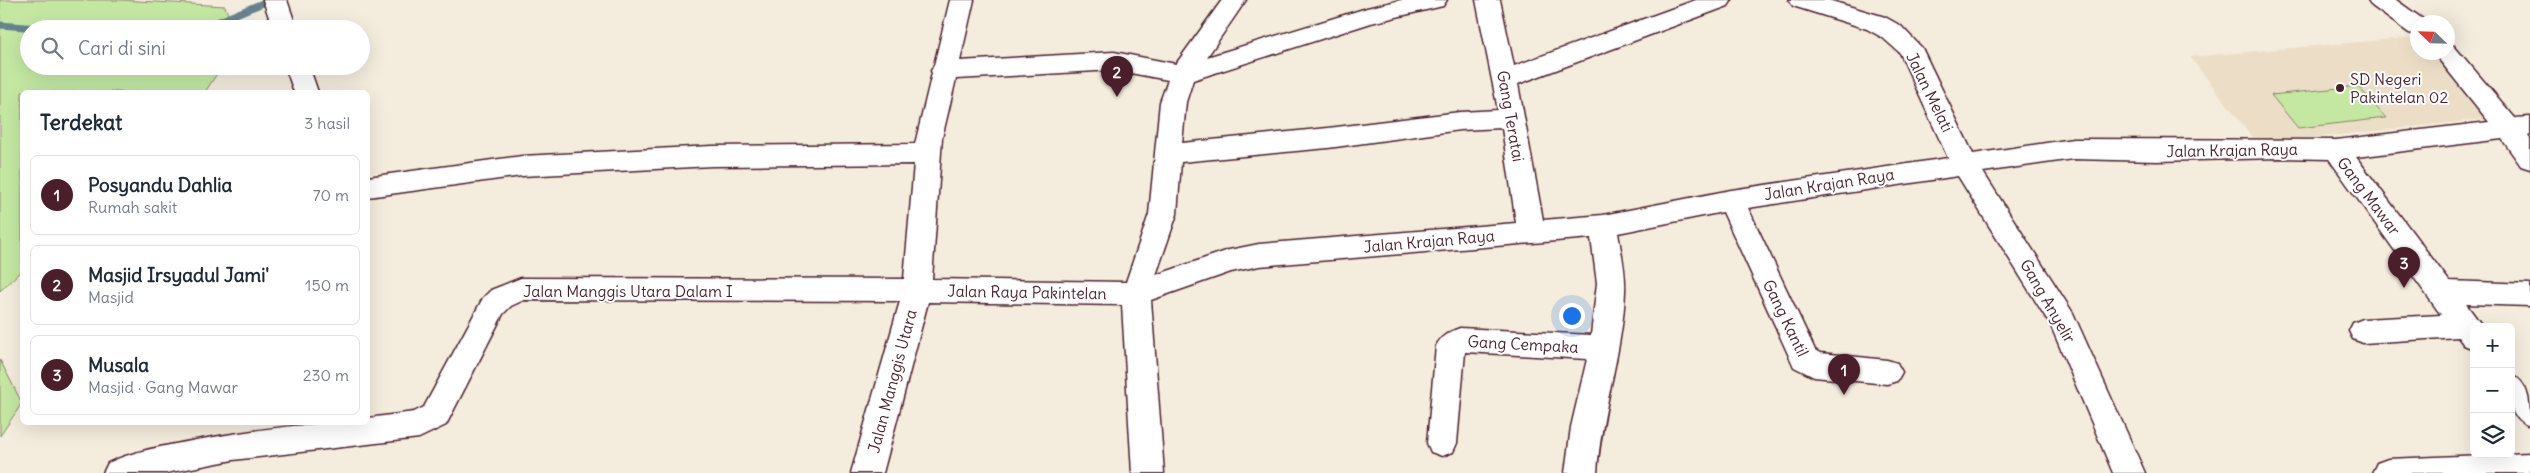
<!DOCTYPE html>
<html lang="id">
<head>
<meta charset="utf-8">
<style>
	:root { --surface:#fff; --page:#f6f6f7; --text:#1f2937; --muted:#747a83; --line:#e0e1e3; --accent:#4a1f2b }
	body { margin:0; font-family:Delius,sans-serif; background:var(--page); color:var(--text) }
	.controls { position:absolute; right:15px; bottom:15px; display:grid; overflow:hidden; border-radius:8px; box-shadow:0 5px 20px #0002 }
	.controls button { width:45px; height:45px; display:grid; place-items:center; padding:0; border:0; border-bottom:1px solid var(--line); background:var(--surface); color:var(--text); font:25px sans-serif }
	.compass { position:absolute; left:2410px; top:15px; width:45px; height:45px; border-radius:50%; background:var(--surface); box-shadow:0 5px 20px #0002; rotate:293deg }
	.you { position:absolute; left:1571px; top:315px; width:18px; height:18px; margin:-12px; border:4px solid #fff; border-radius:50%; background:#1a73e8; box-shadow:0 0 0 8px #1a73e833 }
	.badge { display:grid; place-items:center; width:32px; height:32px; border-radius:50%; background:var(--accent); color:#fff; font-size:16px; font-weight:700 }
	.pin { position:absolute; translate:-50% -41px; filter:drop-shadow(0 1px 2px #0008) }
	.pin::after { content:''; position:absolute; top:26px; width:18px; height:15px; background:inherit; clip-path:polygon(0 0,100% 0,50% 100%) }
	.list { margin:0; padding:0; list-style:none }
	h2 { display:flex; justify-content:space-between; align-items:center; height:65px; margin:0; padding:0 20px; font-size:21px }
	h2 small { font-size:16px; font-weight:400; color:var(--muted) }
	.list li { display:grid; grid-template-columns:32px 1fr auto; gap:15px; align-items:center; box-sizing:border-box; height:80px; margin:0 10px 10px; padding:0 10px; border:1px solid var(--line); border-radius:8px }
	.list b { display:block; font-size:19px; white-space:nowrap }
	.list p { margin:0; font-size:16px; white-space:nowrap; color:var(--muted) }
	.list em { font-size:16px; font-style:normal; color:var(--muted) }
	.icon { flex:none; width:28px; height:28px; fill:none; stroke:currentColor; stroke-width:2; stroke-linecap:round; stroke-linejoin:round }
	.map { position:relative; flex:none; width:2530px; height:473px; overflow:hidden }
	.search { position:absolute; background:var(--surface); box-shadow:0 5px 20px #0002; left:20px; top:20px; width:350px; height:55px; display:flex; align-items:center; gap:12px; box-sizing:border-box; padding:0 18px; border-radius:28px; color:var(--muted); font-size:19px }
	.panel { position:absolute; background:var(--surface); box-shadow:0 5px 20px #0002; left:20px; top:90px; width:350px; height:335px; border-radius:8px }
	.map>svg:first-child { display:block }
</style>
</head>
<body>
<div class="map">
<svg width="2530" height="473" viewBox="0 0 2530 473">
	<rect width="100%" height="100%" fill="#f4ecdd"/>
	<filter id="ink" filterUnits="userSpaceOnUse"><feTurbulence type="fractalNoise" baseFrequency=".02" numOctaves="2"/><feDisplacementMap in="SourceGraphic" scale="10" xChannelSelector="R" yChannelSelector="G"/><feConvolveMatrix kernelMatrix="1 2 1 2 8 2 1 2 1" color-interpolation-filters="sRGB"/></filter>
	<g filter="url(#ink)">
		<polygon fill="#ecdec6" points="2417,37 2418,52 2436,53 2492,118 2258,144 2190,57"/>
		<g fill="#c4e8a2" stroke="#878466">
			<polygon points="0,0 121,0 225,6 233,29 29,29 29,66 222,66 205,92 22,92 22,270 0,291"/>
			<polygon points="2358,86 2386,118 2298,128 2271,95"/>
			<polygon points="0,360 22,403 0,436"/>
		</g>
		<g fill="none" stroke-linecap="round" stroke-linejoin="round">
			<g stroke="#668490" stroke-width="7">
				<polyline points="0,25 50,29"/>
				<polyline points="169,29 217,22 270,0"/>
			</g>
			<defs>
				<g id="street">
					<polygon points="263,0 287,0 297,29 273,29"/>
					<path d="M950 0H974L960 61 1114 52 1176 64 1222 0H1246L1207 57 1367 8 1401 0H1447L1443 6 1371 23 1193 80 1186 102 1182 143 1328 128 1460 112 1498 110 1476 0H1500L1514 66 1696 0H1732L1728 6 1518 84 1543 220 1603 215 1731 190 1948 158 1900 53 1883 38 1867 29 1793 6 1789 0H1828L1885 17 1901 26 1922 48 1973 154 2073 139 2336 140 2489 122 2433 52H2448V44L2454 46 2515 118 2530 117V135L2528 136 2530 139V169L2521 166 2502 139 2356 157 2449 281 2530 284V306L2466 304 2483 327H2474V349L2464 345 2458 337 2363 343 2353 339 2349 331 2353 323 2363 319 2441 315 2329 159 2279 158 2157 161 2073 159 1983 172 2073 313 2145 473H2113L2051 326 1958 176 1748 208 1815 350 1820 353 1887 360 1897 363 1902 372 1897 381 1887 384 1814 377 1794 367 1723 212 1618 233C1621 252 1626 271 1625 291 1623 352 1601 411 1597 473H1565L1571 427 1587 359 1465 352 1457 443 1453 452 1442 456 1431 452 1427 443 1436 346C1442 335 1449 332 1460 328L1591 335 1597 283 1591 238 1259 266 1231 272 1151 300 1164 473H1132L1122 305 928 302 883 473H851L900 301 524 300 511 306 503 314 446 425 419 438 233 460 166 473H103L108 463C136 450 166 446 196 440 253 430 310 422 368 422V418L414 412 424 407 483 298 491 290 521 278 904 279 914 164 712 166 522 176 368 197V177L522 156 712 146 915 144 932 73 931 71 934 65ZM1114 70 1168 80 1160 102 1149 214 1126 282 932 279 942 138 956 79ZM1502 128 1516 223 1259 244 1229 250 1156 275 1177 214 1181 162 1328 148 1460 130Z"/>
					<polygon points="2368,0 2396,0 2427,22 2418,22 2418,35 2409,33 2372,6"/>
					<polygon points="285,66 309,66 318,92 294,92"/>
					<path d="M2511 374C2530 383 2530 404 2530 426 2505 417 2511 397 2511 374Z"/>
					<polygon points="2530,453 2530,473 2372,473 2377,463 2388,459"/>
				</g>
			</defs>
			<use href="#street" stroke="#4a1f2b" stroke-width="3"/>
			<use href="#street" fill="#fff" fill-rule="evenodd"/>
		</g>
	</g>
	<circle fill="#4a1f2b" stroke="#fff" stroke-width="2" cx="2340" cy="88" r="5"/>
	<g text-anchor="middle" stroke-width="4" stroke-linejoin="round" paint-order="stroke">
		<g font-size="16" fill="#4a1f2b" stroke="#fff" text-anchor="start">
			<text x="2350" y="85">SD Negeri<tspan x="2350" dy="18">Pakintelan 02</tspan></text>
		</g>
		<g font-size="16" fill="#4a1f2b" stroke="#fff">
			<text transform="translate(1930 92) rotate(64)" y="6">Jalan Melati</text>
			<text transform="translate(1511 116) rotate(80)" y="6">Gang Teratai</text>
			<text transform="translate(2232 150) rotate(-1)" y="6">Jalan Krajan Raya</text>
			<text transform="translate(1829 184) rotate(-9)" y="6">Jalan Krajan Raya</text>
			<text transform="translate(2369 196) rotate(53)" y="6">Gang Mawar</text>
			<text transform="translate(1429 241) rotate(-5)" y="6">Jalan Krajan Raya</text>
			<text x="628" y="297">Jalan Manggis Utara Dalam I</text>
			<text transform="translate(1027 292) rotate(1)" y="6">Jalan Raya Pakintelan</text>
			<text transform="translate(2048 301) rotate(60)" y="6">Gang Anyelir</text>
			<text transform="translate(1786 318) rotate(64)" y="6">Gang Kantil</text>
			<text transform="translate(1523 344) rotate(3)" y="6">Gang Cempaka</text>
			<text transform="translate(892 381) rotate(-75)" y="6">Jalan Manggis Utara</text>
		</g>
	</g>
</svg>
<div class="controls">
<button>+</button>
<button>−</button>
<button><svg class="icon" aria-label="layers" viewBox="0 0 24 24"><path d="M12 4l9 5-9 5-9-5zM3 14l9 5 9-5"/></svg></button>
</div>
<svg class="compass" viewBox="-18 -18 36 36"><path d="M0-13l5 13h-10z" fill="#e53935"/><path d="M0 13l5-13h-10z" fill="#747a83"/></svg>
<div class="you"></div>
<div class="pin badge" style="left:1844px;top:395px">1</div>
<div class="pin badge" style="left:1117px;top:97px">2</div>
<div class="pin badge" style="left:2404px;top:288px">3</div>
<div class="search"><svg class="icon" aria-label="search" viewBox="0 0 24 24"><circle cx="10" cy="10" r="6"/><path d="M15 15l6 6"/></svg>Cari di sini</div>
<section class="panel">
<h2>Terdekat<small>3 hasil</small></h2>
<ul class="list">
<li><span class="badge">1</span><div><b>Posyandu Dahlia</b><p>Rumah sakit</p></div><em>70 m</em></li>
<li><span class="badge">2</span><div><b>Masjid Irsyadul Jami'</b><p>Masjid</p></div><em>150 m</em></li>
<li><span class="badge">3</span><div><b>Musala</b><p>Masjid · Gang Mawar</p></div><em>230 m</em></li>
</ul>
</section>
</div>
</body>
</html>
